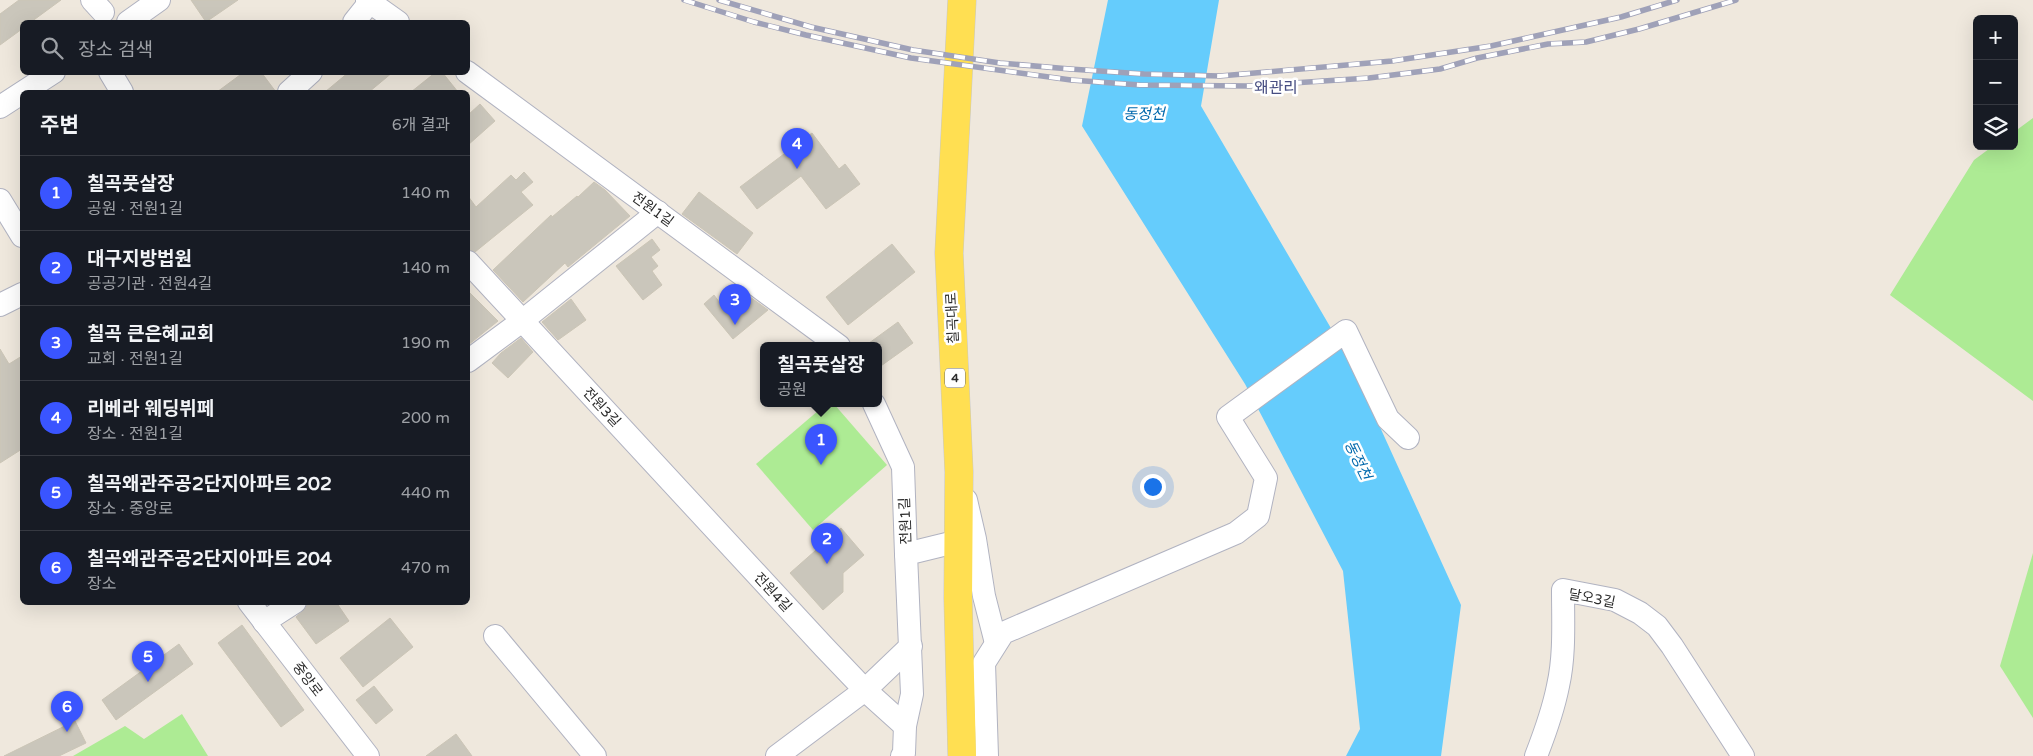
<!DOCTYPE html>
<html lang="ko">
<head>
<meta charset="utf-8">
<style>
	:root { --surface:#171b24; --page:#242831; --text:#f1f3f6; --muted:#9ea1a6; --line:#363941; --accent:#3a55ff }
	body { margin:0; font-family:"Varela Round","Noto Sans KR",sans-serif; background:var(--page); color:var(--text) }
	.controls { position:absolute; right:15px; top:15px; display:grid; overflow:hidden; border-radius:8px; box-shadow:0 5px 20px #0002 }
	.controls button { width:45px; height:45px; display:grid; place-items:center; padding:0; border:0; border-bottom:1px solid var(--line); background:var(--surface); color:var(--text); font:25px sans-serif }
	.you { position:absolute; left:1152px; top:486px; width:18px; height:18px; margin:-12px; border:4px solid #fff; border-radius:50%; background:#1a73e8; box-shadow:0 0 0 8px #1a73e833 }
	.badge { display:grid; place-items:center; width:32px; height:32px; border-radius:50%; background:var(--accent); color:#fff; font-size:16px; font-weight:700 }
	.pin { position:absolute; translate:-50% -41px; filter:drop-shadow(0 1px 2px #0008) }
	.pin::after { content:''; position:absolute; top:26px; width:18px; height:15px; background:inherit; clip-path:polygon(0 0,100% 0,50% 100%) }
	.popup { position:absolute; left:760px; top:342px; width:122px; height:65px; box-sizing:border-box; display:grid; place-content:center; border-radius:8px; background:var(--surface); filter:drop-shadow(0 1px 4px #0005); font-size:16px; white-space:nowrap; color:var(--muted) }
	.popup b { font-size:19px; color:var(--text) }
	.popup::after { content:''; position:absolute; left:50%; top:100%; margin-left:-10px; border:10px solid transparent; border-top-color:var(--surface) }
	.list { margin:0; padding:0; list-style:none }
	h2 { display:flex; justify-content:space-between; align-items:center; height:65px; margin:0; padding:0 20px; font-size:21px }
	h2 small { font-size:16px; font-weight:400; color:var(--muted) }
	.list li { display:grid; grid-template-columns:32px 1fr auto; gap:15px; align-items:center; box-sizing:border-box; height:75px; padding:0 20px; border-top:1px solid var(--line) }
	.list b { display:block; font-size:19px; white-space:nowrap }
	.list p { margin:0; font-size:16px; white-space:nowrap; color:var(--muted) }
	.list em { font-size:16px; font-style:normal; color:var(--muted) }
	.icon { flex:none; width:28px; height:28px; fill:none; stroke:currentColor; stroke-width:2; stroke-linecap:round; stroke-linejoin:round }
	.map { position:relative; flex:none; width:2033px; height:756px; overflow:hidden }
	.search { position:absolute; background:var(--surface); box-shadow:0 5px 20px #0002; left:20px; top:20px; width:450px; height:55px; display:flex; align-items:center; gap:12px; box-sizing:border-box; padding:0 18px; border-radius:8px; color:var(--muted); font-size:19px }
	.panel { position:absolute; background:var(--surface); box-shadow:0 5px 20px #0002; left:20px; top:90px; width:450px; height:515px; border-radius:8px }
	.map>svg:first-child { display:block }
</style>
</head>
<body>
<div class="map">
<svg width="2033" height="756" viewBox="0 0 2033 756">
	<rect width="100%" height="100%" fill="#efe8dd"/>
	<g fill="#adeb94">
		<polygon points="2033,118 2033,401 1890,295 1974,160 1993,146 2014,146 2014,132"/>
		<polygon points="826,404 834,404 887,465 813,530 756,464"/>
		<polygon points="2033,553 2033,718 2000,666"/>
		<polygon points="182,714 208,756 73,756 125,726 144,739"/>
	</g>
	<polygon fill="#65ccfc" points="1108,0 1219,0 1201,106 1349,359 1461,605 1441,756 1346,756 1360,729 1343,571 1245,384 1082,126"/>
	<g fill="#cac6bb" stroke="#cbc5b6">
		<polygon points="19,0 61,0 31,22 22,22 22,29 0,45 0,14"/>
		<polygon points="191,0 238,0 206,22"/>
		<polygon points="244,72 261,72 276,92 217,92"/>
		<polygon points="349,72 393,72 369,92 325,92"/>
		<polygon points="436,72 442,72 458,92 411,92"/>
		<polygon points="480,104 495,121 468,145 468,115"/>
		<polygon points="812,133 839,169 845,164 860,184 826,209 801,176 757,209 740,187"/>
		<polygon points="524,172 533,182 521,192 533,205 475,252 468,249 468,196 476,207 511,175 516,180"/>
		<polygon points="594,182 605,190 630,216 568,267 565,263 523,302 493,270 551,215 552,217 577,196 578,197"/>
		<polygon points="699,192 753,233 737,254 682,214"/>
		<polygon points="652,239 660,250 651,257 658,266 652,271 662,285 643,300 616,266"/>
		<polygon points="892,244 915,272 848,325 826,297"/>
		<polygon points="468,291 498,321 468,345"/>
		<polygon points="714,295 722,306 731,299 735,304 741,300 743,303 750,297 768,310 733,339 704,304"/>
		<polygon points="571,299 586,320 558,340 542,322"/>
		<polygon points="898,322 913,343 878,368 878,346 865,346"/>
		<polygon points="521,338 533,352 508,378 492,363 501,353"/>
		<polygon points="0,349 9,364 22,356 22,449 0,463"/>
		<polygon points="841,528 864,555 843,573 843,592 823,610 790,573"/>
		<polygon points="308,602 336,602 349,621 316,644 296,617 306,608"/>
		<polygon points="390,618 413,647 363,687 340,658"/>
		<polygon points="242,625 304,710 281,727 218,643"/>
		<polygon points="179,644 193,664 116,720 102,700"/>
		<polygon points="374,686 393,710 376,724 356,700"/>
		<polygon points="75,721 86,743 59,756 4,756"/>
		<polygon points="456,734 472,756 426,756"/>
	</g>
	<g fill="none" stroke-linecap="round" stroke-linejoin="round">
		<defs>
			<g id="minor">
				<polyline points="92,0 103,12"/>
				<polyline points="367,0 398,22"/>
				<polyline points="128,22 159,0"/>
				<polyline points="354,22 370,2"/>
				<polyline points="110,72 122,92"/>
				<polyline points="467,72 839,346"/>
				<polyline points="289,92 311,72"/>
				<polyline points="0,107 54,72"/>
				<polyline points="0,200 22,236"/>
				<polyline points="468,262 824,647 865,690 905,726"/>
				<polyline points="0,305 22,294"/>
				<polyline points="468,361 522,321 658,212"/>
				<polyline points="874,404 903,467 906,554"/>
				<polyline points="966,500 975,539 984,596 996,643"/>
				<polyline points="249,602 368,756"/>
				<polyline points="264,622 295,602"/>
				<polyline points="495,636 595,756"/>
				<polyline points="777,756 865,690 911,646"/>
				<polyline points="902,756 904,753 905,726 912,694 906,554 959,541"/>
				<polyline points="987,756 984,663 1003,633 1236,533 1258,516 1266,478 1228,417 1346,331 1388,419 1408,438"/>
				<path d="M1536 756C1545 733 1553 711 1558 686 1565 655 1563 622 1563 590L1615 600 1640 613 1657 626 1672 646 1743 756"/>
			</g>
			<polyline id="major" points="962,756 958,598 959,472 949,253 962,0"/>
		</defs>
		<use href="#minor" stroke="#b1b3c1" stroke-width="24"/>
		<use href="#major" stroke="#c8c8c8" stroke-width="29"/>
		<use href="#minor" stroke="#fff" stroke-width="22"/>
		<use href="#major" stroke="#ffdf52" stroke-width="28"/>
		<defs>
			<g id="rail">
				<polyline points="684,0 754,22 806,35 911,58 1071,80 1140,85 1249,86 1369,78 1440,69 1477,58 1548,44 1586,42 1639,29 1736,0"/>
				<polyline points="719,0 811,27 913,50 1000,63 1070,69 1144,74 1220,76 1392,61 1491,46 1621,17 1677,0"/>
			</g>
		</defs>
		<use href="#rail" stroke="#9fa1b8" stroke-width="5.5"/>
		<use href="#rail" stroke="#fff" stroke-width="4" stroke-dasharray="11" stroke-linecap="butt"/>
	</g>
	<g text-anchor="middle" stroke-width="5" stroke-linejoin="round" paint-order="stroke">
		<rect fill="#fff" stroke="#6b6b6b" stroke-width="1" x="945" y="368.5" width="20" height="19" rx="4"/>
		<g font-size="12" font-weight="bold" fill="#2c2c2c">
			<text x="955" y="382">4</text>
		</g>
		<g font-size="14" fill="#2c2c2c" stroke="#fff">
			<text transform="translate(653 209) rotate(36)" y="5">전원1길</text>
			<text transform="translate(952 318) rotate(-93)" y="5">칠곡대로</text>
			<text transform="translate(602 407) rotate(47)" y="5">전원3길</text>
			<text transform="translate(905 521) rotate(-92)" y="5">전원1길</text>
			<text transform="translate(773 592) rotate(47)" y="5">전원4길</text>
			<text transform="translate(1592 598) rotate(11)" y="5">달오3길</text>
			<text transform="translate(308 679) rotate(52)" y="5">중앙로</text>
		</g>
		<g font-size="15" font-style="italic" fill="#0068ac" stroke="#fff">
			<text x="1144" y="119">동정천</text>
			<text transform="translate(1358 460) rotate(64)" y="5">동정천</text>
		</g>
		<g font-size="16" fill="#474e82" stroke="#fff">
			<text x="1276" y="93">왜관리</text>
		</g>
	</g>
</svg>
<div class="controls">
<button>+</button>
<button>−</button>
<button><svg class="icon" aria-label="layers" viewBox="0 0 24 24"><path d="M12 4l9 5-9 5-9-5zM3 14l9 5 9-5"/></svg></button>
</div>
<div class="you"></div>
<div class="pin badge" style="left:821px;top:465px">1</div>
<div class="popup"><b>칠곡풋살장</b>공원</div>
<div class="pin badge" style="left:827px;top:564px">2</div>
<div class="pin badge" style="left:735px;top:325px">3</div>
<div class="pin badge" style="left:797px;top:169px">4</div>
<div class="pin badge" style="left:148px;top:682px">5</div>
<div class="pin badge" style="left:67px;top:732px">6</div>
<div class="search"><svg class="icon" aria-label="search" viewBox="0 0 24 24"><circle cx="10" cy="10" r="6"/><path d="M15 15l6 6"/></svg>장소 검색</div>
<section class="panel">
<h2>주변<small>6개 결과</small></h2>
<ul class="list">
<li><span class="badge">1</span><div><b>칠곡풋살장</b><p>공원 · 전원1길</p></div><em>140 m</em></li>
<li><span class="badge">2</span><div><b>대구지방법원</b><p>공공기관 · 전원4길</p></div><em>140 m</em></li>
<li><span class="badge">3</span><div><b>칠곡 큰은혜교회</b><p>교회 · 전원1길</p></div><em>190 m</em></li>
<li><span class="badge">4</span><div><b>리베라 웨딩뷔페</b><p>장소 · 전원1길</p></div><em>200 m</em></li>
<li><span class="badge">5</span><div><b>칠곡왜관주공2단지아파트 202</b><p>장소 · 중앙로</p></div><em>440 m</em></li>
<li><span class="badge">6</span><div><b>칠곡왜관주공2단지아파트 204</b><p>장소</p></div><em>470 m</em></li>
</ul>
</section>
</div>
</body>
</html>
